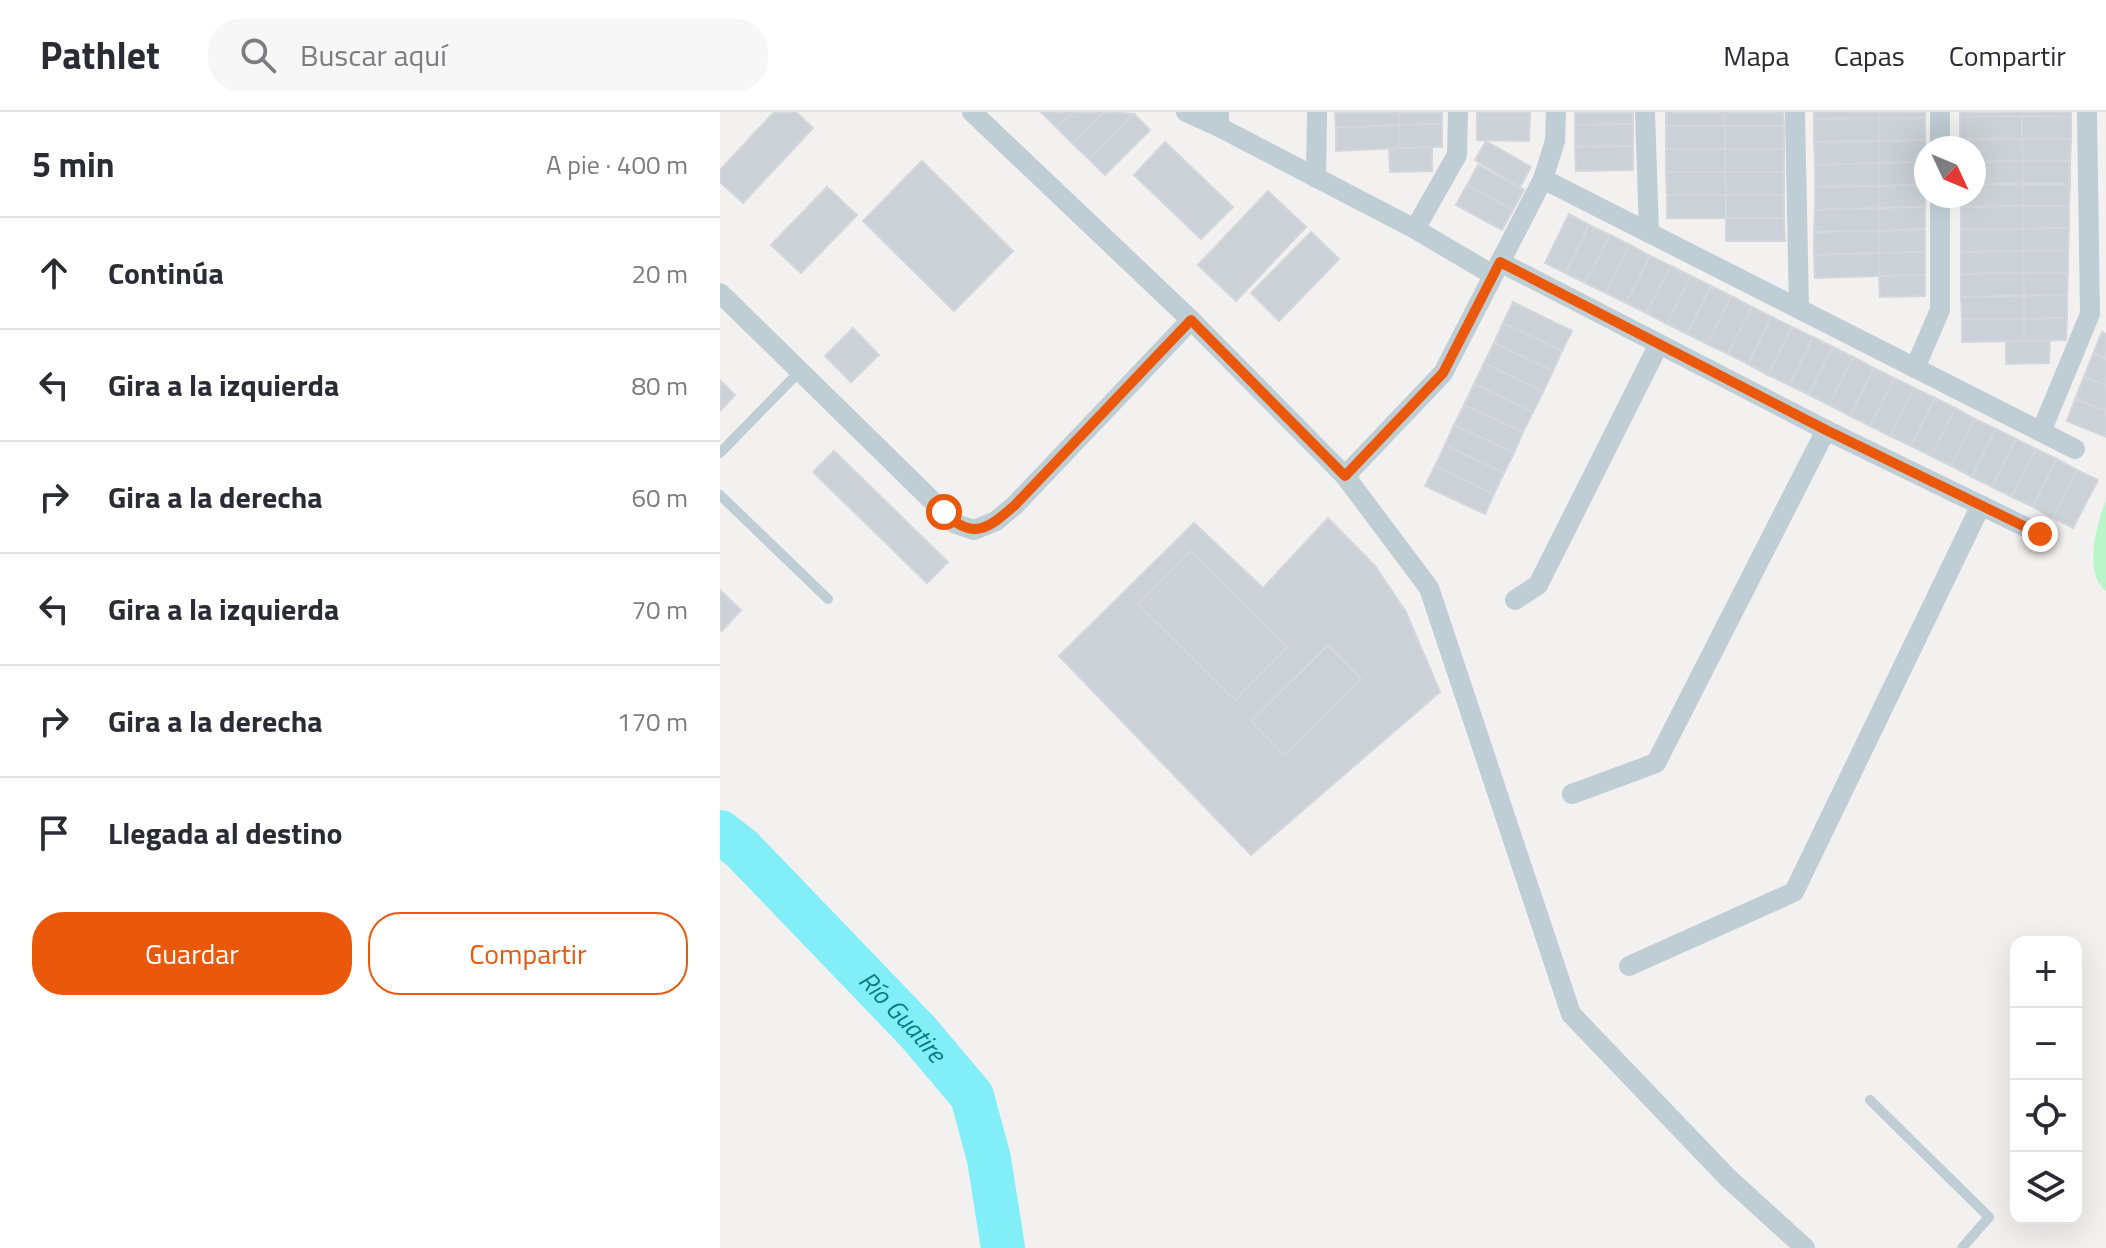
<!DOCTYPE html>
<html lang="es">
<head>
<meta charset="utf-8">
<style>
	:root { --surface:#fff; --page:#f7f7f7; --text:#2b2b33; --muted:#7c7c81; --line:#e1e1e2; --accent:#ea580c }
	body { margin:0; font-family:"Titillium Web",sans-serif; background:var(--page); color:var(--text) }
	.controls { position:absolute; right:24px; bottom:24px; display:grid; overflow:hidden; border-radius:16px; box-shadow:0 8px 32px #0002 }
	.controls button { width:72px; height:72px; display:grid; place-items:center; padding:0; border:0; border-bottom:2px solid var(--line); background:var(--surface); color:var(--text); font:40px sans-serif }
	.compass { position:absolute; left:1194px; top:24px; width:72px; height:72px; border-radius:50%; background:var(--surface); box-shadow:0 8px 32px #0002; rotate:134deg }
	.stop { position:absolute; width:24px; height:24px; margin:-18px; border:6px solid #ea580c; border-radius:50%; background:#fff }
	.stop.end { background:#ea580c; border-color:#fff; box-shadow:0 2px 8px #0008 }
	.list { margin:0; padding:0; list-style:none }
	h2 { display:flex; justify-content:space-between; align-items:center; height:104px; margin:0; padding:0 32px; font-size:34px }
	h2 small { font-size:26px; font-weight:400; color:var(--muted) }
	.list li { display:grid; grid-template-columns:52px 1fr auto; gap:24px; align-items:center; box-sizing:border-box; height:112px; padding:0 32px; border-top:2px solid var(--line) }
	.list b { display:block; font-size:30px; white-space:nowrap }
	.list em { font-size:26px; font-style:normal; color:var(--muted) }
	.actions { display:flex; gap:16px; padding:24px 32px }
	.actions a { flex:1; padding:18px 0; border:2px solid var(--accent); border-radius:32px; text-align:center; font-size:28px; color:var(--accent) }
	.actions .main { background:var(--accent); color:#fff }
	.icon { flex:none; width:44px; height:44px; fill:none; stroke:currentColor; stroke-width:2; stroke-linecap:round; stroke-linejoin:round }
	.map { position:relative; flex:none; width:1386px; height:1136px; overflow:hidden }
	header { display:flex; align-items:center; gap:48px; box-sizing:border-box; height:112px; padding:0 40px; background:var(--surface); border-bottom:2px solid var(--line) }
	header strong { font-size:38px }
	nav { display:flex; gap:44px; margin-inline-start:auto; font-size:28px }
	.search { width:560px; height:72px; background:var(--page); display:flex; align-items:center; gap:20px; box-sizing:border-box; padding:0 28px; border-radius:32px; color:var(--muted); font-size:30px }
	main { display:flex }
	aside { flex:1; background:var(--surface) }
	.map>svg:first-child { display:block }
</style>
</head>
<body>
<header>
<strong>Pathlet</strong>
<div class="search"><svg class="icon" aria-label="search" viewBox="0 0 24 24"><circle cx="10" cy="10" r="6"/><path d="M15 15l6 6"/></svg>Buscar aquí</div>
<nav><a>Mapa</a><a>Capas</a><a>Compartir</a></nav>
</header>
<main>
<aside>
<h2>5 min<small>A pie · 400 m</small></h2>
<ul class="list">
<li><svg class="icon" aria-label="ahead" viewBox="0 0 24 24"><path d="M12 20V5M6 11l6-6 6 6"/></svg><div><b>Continúa</b></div><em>20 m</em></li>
<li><svg class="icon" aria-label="left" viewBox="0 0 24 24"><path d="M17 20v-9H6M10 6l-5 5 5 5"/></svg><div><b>Gira a la izquierda</b></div><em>80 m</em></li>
<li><svg class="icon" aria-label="right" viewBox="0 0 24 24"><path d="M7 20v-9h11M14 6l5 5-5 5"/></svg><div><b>Gira a la derecha</b></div><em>60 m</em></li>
<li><svg class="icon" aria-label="left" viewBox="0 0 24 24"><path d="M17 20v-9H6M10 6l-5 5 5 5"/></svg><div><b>Gira a la izquierda</b></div><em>70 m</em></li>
<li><svg class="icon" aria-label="right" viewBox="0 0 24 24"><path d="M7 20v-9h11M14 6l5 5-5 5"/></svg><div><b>Gira a la derecha</b></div><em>170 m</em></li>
<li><svg class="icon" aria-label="arrive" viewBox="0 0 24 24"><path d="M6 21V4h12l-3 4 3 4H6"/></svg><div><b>Llegada al destino</b></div></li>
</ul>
<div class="actions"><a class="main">Guardar</a><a>Compartir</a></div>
</aside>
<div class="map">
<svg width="1386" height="1136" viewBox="0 0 1386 1136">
	<rect width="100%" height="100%" fill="#f3f0f0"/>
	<path fill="#baf5c9" d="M1386 389V479C1363 461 1376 413 1386 389Z"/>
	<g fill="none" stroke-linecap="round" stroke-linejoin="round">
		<path stroke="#82eef7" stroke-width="44" id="s1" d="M0 720 22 737 198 920 252 984 269 1047 283 1136"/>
	</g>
	<g fill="#cbd1d6" stroke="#d3d7dc" stroke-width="2" fill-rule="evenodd">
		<polygon points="54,0 76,0 93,16 23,91 0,70 0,58"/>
		<polygon points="321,0 353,0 337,16"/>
		<polygon points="353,0 384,0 353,32 337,16"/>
		<polygon points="384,0 414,2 369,47 353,32"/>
		<polygon points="615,0 679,0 679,13 616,16"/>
		<polygon points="679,0 722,0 722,12 679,13"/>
		<rect x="757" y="0" width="53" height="6"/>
		<polygon points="855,0 913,0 913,12 855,13"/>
		<polygon points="946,0 1004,0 1005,14 946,14"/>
		<polygon points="1004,0 1063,0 1064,14 1005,14"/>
		<polygon points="1094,0 1159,0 1159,6 1094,7"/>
		<rect x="1159" y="0" width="46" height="6"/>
		<polygon points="1240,0 1302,0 1302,4 1240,5"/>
		<polygon points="1302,0 1351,0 1351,5 1302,4"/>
		<polygon points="414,2 430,18 385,63 369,47"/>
		<polygon points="1302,4 1351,5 1351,27 1302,27"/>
		<polygon points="1302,4 1302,27 1240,27 1240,5"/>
		<polygon points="757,6 810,6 809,29 757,28"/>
		<polygon points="1159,6 1205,6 1205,28 1159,29"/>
		<polygon points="1159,6 1159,29 1094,30 1094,7"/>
		<polygon points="722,12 722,35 679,36 679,13"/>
		<polygon points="913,12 913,34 855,35 855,13"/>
		<polygon points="679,13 679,36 616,39 616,16"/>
		<rect x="946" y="14" width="59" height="23"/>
		<rect x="1005" y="14" width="59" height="23"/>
		<polygon points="1240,27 1302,27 1303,49 1254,50 1254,36 1240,36"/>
		<polygon points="1302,27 1351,27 1350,49 1303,49"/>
		<polygon points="1205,28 1205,50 1159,51 1159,29"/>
		<polygon points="766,29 811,55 800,75 755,48"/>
		<polygon points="1159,29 1159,51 1095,53 1094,30"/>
		<polygon points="445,30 513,95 481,127 414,63"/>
		<polygon points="913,34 913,58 856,59 855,35"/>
		<polygon points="712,35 712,59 670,60 669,37"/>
		<rect x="946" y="37" width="59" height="23"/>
		<rect x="1005" y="37" width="59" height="23"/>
		<polygon points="202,49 293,139 234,199 143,109"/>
		<rect x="1303" y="49" width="47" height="23"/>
		<polygon points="1303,49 1303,72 1254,72 1254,50"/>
		<polygon points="1205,50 1205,73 1159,74 1159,51"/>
		<polygon points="1159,51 1159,74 1095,75 1095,53"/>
		<polygon points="758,53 804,78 793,98 747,73"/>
		<polygon points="946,60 1005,60 1006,83 947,83"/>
		<polygon points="1005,60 1064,60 1064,83 1006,83"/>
		<polygon points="1254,72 1303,72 1303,94 1241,95 1241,84 1254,84"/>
		<polygon points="1303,72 1350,72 1349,94 1303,94"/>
		<polygon points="747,73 793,98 782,118 736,93"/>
		<polygon points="1205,73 1205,95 1159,96 1159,74"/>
		<polygon points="1159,74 1159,96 1095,98 1095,75"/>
		<polygon points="107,75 137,103 81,161 51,133"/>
		<polygon points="548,79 586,115 516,189 478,153"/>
		<rect x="947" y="83" width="59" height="23"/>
		<rect x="1006" y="83" width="58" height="23"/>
		<polygon points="1303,94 1349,94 1349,116 1303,117"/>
		<polygon points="1303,94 1303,117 1241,117 1241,95"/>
		<polygon points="1205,95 1205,117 1159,119 1159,96"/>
		<polygon points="1159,96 1159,119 1094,120 1095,98"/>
		<polygon points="849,102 869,113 845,161 825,151"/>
		<polygon points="1006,106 1064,106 1065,129 1006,129"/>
		<polygon points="869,113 890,123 865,171 845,161"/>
		<polygon points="1349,116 1348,139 1303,139 1303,117"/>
		<polygon points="1205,117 1205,140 1159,141 1159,119"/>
		<polygon points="1241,117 1303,117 1303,139 1241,140"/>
		<polygon points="1159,119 1159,141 1094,143 1094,120"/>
		<polygon points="591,120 619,147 559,209 531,181"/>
		<polygon points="890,123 910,133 886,181 865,171"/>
		<polygon points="910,133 930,144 906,191 886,181"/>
		<rect x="1303" y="139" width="45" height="22"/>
		<polygon points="1303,139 1303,161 1241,162 1241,140"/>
		<polygon points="1205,140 1205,163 1159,164 1159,141"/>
		<polygon points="1159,141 1159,164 1095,166 1094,143"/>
		<polygon points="930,144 951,154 926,201 906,191"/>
		<polygon points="951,154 971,164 947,212 926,201"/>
		<polygon points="1303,161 1348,161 1347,183 1304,184"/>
		<polygon points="1303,161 1304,184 1241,185 1241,162"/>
		<polygon points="1205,163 1205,184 1160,185 1159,164"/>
		<polygon points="971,164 991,174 967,222 947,212"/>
		<polygon points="991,174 1011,184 987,232 967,222"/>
		<polygon points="1347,183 1347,206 1304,207 1304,184"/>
		<polygon points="1011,184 1032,195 1008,242 987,232"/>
		<polygon points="1304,184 1304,207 1242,207 1241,185"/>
		<polygon points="793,190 852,219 842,239 783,211"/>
		<polygon points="1032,195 1052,205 1028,252 1008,242"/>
		<polygon points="1052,205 1072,215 1048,263 1028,252"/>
		<polygon points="1347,206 1346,228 1304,229 1304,207"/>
		<polygon points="1242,207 1304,207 1304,229 1242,230"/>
		<polygon points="783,211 842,239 833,259 774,231"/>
		<polygon points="1072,215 1093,225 1069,273 1048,263"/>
		<polygon points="133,216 159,243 131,270 105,244"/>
		<polygon points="1382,220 1386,222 1386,247 1373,242"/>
		<polygon points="1093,225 1113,235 1089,283 1069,273"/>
		<polygon points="1286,229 1330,229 1329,251 1286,252"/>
		<polygon points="774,231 833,259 823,280 764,251"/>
		<polygon points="1113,235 1133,245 1109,293 1089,283"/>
		<polygon points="1373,242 1386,247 1386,273 1364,265"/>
		<polygon points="1133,245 1154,256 1130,304 1109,293"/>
		<polygon points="764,251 823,280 813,300 754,272"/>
		<polygon points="1154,256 1174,266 1150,314 1130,304"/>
		<polygon points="1364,265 1386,273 1386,299 1355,287"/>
		<polygon points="1174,266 1194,276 1170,324 1150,314"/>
		<polygon points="0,268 15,283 0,299"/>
		<polygon points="754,272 813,300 803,320 744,293"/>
		<polygon points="1194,276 1215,286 1191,334 1170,324"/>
		<polygon points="1215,286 1235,296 1211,344 1191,334"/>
		<polygon points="1355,287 1386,299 1386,325 1347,309"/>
		<polygon points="744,293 803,320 794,341 734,313"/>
		<polygon points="1235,296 1255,307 1231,354 1211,344"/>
		<polygon points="1255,307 1276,317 1252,365 1231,354"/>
		<polygon points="734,313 794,341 784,361 725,333"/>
		<polygon points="1276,317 1296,327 1272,375 1252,365"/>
		<polygon points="1296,327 1316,337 1292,385 1272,375"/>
		<polygon points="725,333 784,361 774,382 715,354"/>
		<polygon points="1316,337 1337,347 1313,395 1292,385"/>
		<polygon points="114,339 228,450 207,471 93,360"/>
		<polygon points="1337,347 1357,358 1333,406 1313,395"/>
		<polygon points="715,354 774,382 765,402 705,374"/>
		<polygon points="1357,358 1378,368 1353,416 1333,406"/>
		<path d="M608 406 655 454 686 500 720 580 531 743 339 544 474 411 543 476ZM471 439 567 535 515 588 418 492ZM608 533 641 567 564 643 531 609Z"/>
		<polygon points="471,439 567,535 515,588 418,492"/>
		<polygon points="0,478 21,498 2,519 0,518"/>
		<polygon points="608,533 641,567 564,643 531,609"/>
	</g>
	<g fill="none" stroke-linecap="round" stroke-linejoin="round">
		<g stroke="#bfcdd4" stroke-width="10">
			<polyline points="0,341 79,260"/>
			<polyline points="0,383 108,487"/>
			<polyline points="1150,988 1269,1105 1242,1136"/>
		</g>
		<g stroke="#bfcdd4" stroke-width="20">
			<polyline points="252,0 471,208 625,364 709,476 851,902 1008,1066 1085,1136"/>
			<polyline points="466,0 499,15"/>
			<polyline points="499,0 499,15 695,117 773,163"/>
			<polyline points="925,0 929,121"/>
			<polyline points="1075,0 1079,197"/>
			<polyline points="1220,0 1220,36"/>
			<polyline points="596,66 597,0"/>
			<polyline points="823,67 1355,337"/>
			<polyline points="695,117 737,43 738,0"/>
			<polyline points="780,150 1106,318 1320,422"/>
			<polyline points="0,181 236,412 254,418 276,409 295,393 471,208"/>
			<polyline points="1195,256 1220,198 1220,84"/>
			<polyline points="1321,320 1370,202 1367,0"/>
			<polyline points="625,364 723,261 823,67 835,29 836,0"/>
			<polyline points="795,488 818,473 939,232"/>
			<polyline points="852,682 936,651 1106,318"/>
			<polyline points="909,854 1074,780 1261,393"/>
		</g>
	</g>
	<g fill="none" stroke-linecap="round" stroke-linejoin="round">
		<path stroke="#ea580c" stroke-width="10" d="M224 400C252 429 268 417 295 393L471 208 625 364 723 261 780 150 1106 318 1320 422"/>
	</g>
	<g text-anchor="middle" stroke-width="8" stroke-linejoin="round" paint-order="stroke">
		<g font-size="26" font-style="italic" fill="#057d87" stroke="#fff">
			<text dy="9" stroke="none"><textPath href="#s1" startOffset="260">Río Guatire</textPath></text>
		</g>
	</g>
</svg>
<div class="controls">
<button>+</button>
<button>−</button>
<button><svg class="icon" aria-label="locate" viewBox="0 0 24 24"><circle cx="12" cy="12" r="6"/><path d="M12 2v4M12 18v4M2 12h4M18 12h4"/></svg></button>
<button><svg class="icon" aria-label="layers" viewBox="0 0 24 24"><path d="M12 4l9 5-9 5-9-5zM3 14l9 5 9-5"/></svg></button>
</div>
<svg class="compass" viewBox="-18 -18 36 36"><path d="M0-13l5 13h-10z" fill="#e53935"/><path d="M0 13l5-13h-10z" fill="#7c7c81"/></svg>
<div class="stop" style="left:224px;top:400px"></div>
<div class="stop end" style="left:1320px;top:422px"></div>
</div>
</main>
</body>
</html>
